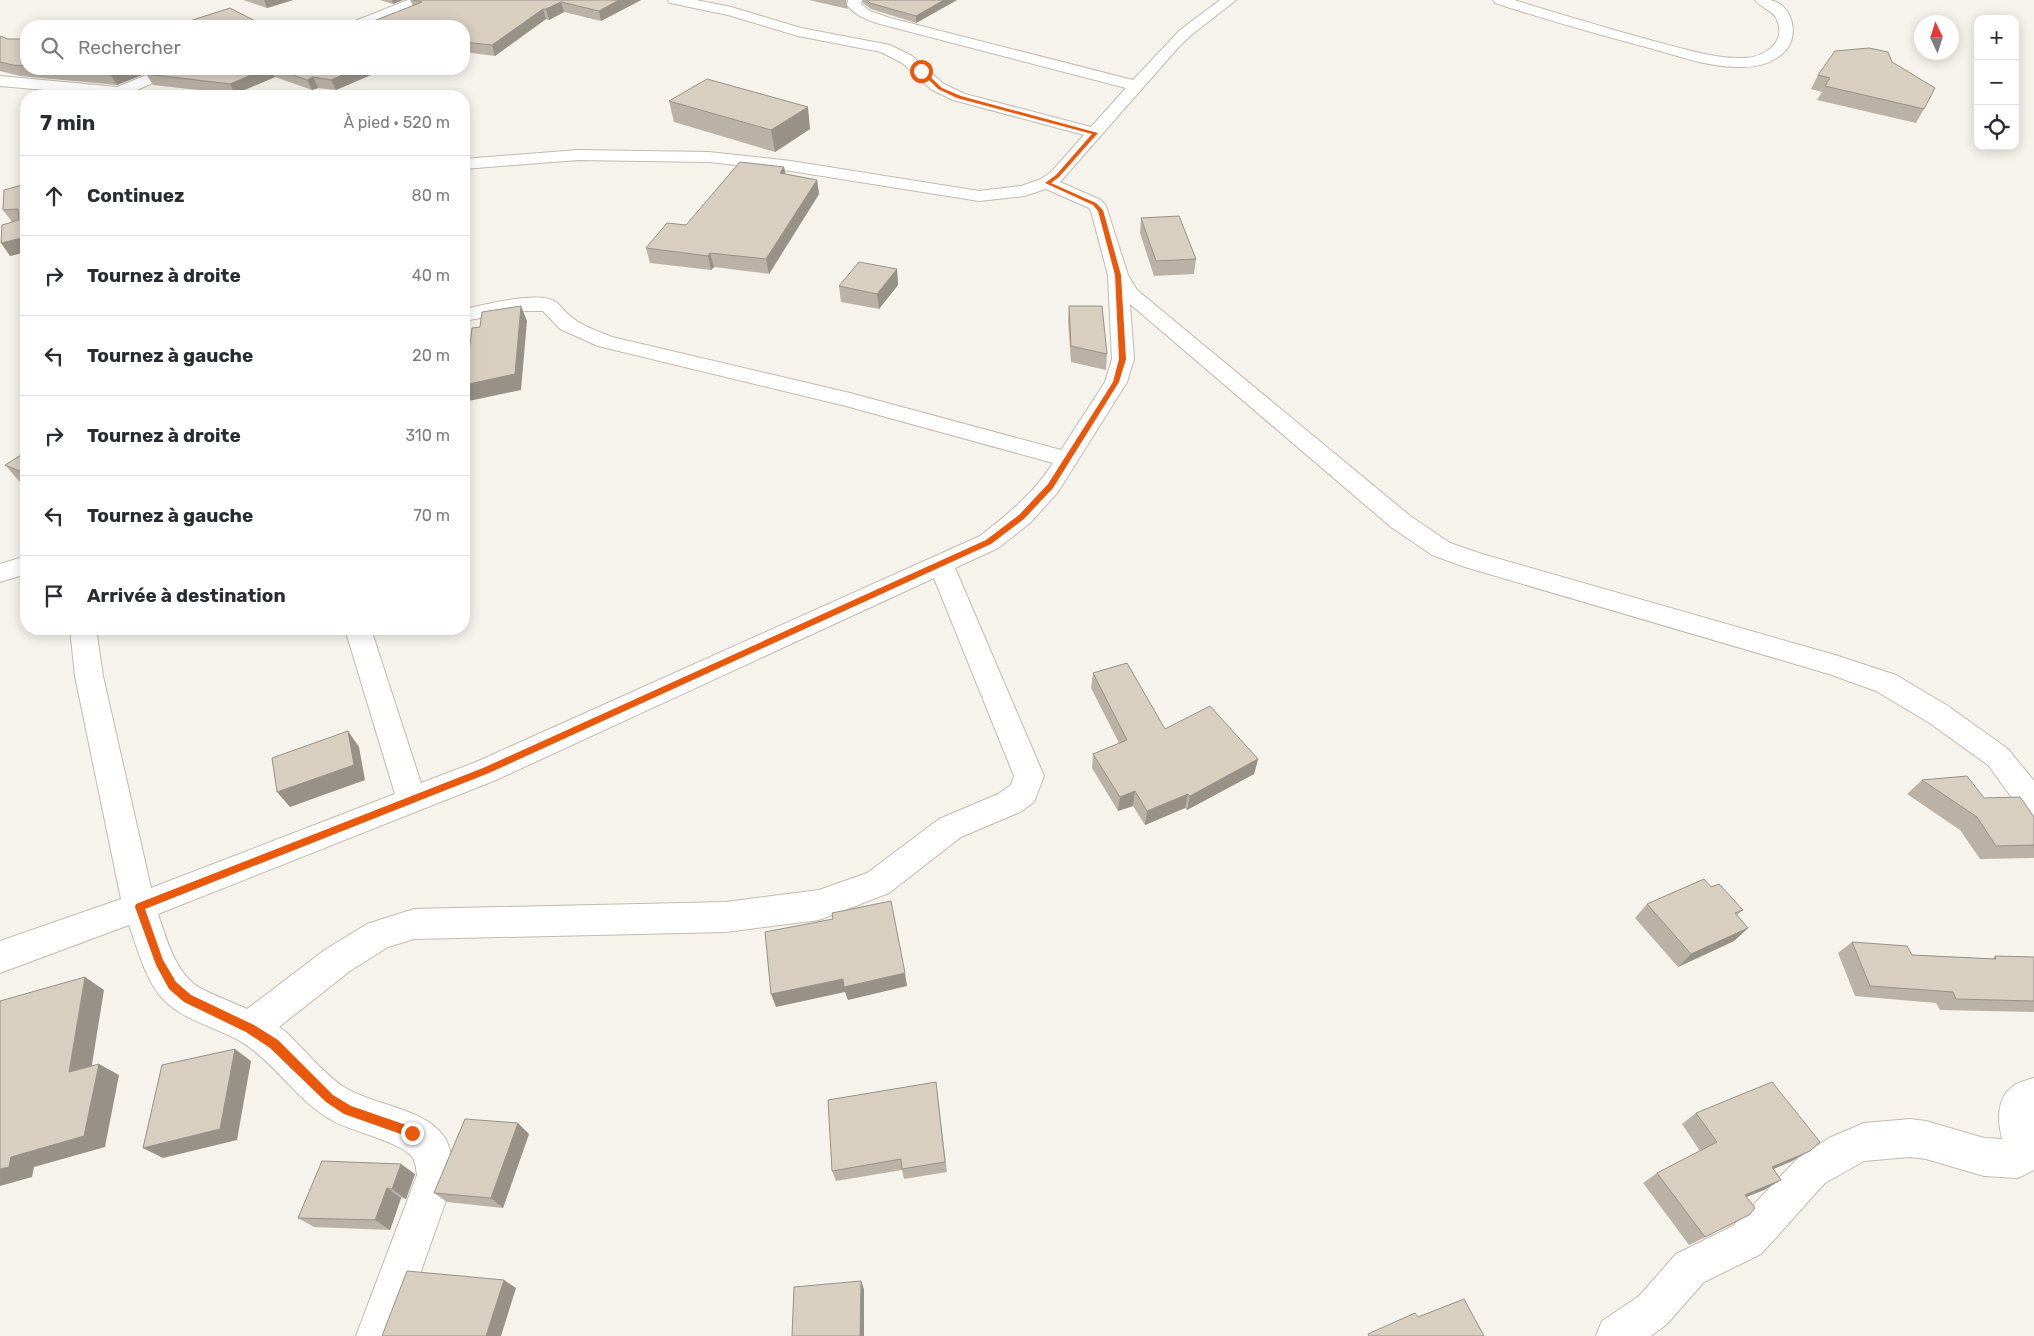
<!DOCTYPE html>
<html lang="fr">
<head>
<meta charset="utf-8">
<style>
	:root { --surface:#fff; --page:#f2f2f3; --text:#2b2b33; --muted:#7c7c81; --line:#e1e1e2 }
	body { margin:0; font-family:Rubik,sans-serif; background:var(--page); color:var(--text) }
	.controls { position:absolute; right:15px; top:15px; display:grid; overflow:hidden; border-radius:10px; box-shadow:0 2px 12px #0003 }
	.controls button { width:45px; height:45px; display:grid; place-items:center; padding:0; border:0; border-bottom:1px solid var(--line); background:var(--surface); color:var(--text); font:25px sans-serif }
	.compass { position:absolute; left:1914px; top:15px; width:45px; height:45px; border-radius:50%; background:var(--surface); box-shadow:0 2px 12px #0003; rotate:356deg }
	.stop { position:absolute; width:15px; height:15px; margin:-11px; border:4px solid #ea580c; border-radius:50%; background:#fff }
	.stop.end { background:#ea580c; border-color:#fff; box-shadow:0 1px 5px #0008 }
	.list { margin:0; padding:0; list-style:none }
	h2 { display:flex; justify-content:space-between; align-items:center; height:65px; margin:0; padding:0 20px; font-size:21px }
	h2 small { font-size:16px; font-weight:400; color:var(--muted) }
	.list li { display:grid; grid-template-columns:32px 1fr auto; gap:15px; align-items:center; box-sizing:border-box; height:80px; padding:0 20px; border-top:1px solid var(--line) }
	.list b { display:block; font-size:19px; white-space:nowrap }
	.list em { font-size:16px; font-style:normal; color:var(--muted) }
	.icon { flex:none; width:28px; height:28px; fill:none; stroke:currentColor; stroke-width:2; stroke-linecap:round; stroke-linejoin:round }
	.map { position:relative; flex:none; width:2034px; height:1336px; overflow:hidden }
	.search { position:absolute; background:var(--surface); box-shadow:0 2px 12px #0003; left:20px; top:20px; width:450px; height:55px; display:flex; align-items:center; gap:12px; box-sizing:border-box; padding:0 18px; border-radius:20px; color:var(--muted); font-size:19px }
	.panel { position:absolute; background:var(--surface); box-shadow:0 2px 12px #0003; left:20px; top:90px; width:450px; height:545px; border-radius:20px }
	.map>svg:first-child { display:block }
</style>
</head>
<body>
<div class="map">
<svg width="2034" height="1336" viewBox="0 0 2034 1336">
	<rect width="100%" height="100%" fill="#f6f3ec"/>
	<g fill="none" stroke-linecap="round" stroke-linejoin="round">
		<defs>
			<g id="minor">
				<polygon points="408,0 427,0 425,3 367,26 348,26 350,23"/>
				<path d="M668 0H696L731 7 801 28 890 45 912 56 944 84 965 94 1091 127 1126 88 880 24C867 20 856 16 847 5L848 0H862L861 4 870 11 890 18 1133 80 1180 30 1220 0H1236L1190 36 1177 49 1060 182 1101 200 1106 206 1128 275 1137 290 1409 515 1450 543 1482 554 1835 655 1896 675 1948 706 2008 749 2034 781V817L2023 813 1988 765 1928 722 1876 691 1829 674 1465 567 1432 555 1391 527 1130 304 1134 359 1127 382 1058 492 1030 523 998 548 955 568 1044 776 1034 802 1020 812 961 837 889 893 819 920 726 932 414 939 388 947 350 971 279 1027 286 1032C302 1047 327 1077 344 1087 372 1105 423 1108 443 1135 451 1145 452 1163 455 1175L398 1336H356L417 1175C416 1170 416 1165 414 1160 407 1143 350 1131 333 1121 296 1101 275 1061 238 1040 213 1026 182 1020 162 998 146 981 137 947 129 925L0 973V941L121 899 75 676 70 629H96L103 676 151 888 395 794 345 629H371L421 783 476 762 980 536C1008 514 1034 493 1053 463L846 406 598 346 560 329 543 311H518L464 321V309C484 305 540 290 556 302 561 306 565 312 570 316 582 326 597 331 612 337L850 393 1061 450 1105 382 1112 359 1108 275 1091 211 1089 208 1046 189 1024 196 979 201 791 171 709 162 578 160 464 169V159L578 150 709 152 791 161 979 191 1021 186 1041 179 1051 172 1084 135 953 100 932 90 902 63 881 52 798 36 728 15 670 3ZM934 578 1014 776 1011 785 998 794 939 819 867 873 819 890 726 902 414 909 367 924 326 949 247 1009C232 1002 215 996 200 988 175 973 167 940 158 914L496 780Z"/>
				<path d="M1493 0H1514C1562 15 1609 29 1657 42 1685 49 1715 59 1743 58 1763 58 1787 43 1777 20 1773 10 1761 8 1755 0 1760 0 1766 0 1770 0 1792 4 1799 33 1787 49 1776 62 1759 67 1742 67 1712 68 1681 57 1653 49 1600 35 1547 20 1495 3Z"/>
				<polygon points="161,69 181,69 178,72 132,92 137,96 114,96 0,86 0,76 117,87"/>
				<polygon points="26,556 26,574 0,582 0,564"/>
				<path d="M2034 1078V1170L2018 1178 1984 1176 1926 1159 1910 1157 1864 1161 1825 1183 1761 1254 1704 1282 1667 1324 1651 1336H1596L1602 1321 1639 1296 1676 1254 1733 1226 1799 1157 1829 1138 1864 1123 1910 1119 1926 1121 1984 1138 2002 1139C1998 1123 1996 1098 2012 1087 2018 1082 2027 1080 2034 1078Z"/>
			</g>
		</defs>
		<use href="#minor" stroke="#c2bbae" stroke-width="2"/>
		<use href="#minor" fill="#fff" fill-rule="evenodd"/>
	</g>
	<g fill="#bab2a6">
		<polygon points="243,0 293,0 267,8"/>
		<polygon points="380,0 403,0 393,4"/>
		<polygon points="410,0 641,0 601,21 564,12 549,20 546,19 495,56 464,52 464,26 413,6"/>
		<polygon points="809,0 846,0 848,9"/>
		<polygon points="862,0 957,0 916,23 871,9 863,3"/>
		<polygon points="0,36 8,39 26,39 26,69 157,69 117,85 20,76 0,71"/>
		<polygon points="1892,62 1924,109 1916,123 1817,100 1822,92 1811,89 1818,75"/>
		<polygon points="160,69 403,69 392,74 380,71 336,90 318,88 312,90 275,77 235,94 153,85 146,74"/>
		<polygon points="669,101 810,129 775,152 674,122"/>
		<polygon points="784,167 785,174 817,180 819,194 769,274 714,267 711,270 650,263 646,248"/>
		<polygon points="26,184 26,252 10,256 12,222 3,210"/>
		<polygon points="1141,218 1196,259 1194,274 1154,276 1140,233"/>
		<polygon points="897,269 898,285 879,309 841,302 839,286"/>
		<polygon points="1069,306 1107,354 1106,370 1071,362 1068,321"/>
		<polygon points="26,452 26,484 19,481 5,465"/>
		<polygon points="1093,673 1165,729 1258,759 1254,774 1187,810 1185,808 1145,825 1133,806 1118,811 1092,768 1093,754 1119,743 1091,688"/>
		<polygon points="1922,780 1984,798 2034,817 2034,858 1980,859 1960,830 1907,794"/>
		<polygon points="1711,887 1743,910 1737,915 1748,928 1734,941 1678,967 1635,918 1647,904"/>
		<polygon points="1852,942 1912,955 1992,959 1995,956 2034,957 2034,1012 1940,1010 1936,1003 1855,996 1838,953"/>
		<polygon points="936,1082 947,1172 904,1179 902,1170 836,1181 832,1171"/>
		<polygon points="1696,1113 1792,1161 1773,1169 1781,1180 1764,1190 1746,1197 1732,1224 1689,1245 1643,1183 1657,1173 1700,1151 1682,1124"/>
		<polygon points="529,1134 503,1208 447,1202 434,1193"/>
		<polygon points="415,1174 406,1199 401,1198 390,1230 314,1227 298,1218"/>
	</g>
	<g fill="#979187">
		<polygon points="264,0 293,0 267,8"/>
		<polygon points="392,0 403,0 393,4"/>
		<polygon points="619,0 641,0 601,21 599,11"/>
		<polygon points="944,0 957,0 916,23 916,16"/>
		<polygon points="561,2 564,12 549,20 546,9"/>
		<polygon points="543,9 546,19 495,56 492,45"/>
		<polygon points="124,69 157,69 117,85 110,74"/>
		<polygon points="265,69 271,69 275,77 235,94 230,84"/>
		<polygon points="356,69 379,69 380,71 336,90 331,80"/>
		<polygon points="389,69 403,69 392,74"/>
		<polygon points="313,77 318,88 312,90 307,80"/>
		<polygon points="808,107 810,129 775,152 771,130"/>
		<polygon points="784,167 787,181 780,173"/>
		<polygon points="817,180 819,194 769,274 766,259"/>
		<polygon points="26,237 26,252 10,256 1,243"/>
		<polygon points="710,253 714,267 711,270 708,256"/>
		<polygon points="897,269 898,285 879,309 877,294"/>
		<polygon points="521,306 527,321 521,390 464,402 464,385"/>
		<polygon points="348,731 359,747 365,780 290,807 277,792"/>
		<polygon points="1258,759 1254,774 1187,810 1190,796"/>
		<polygon points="1135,791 1133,806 1118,811 1120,797"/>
		<polygon points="1188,794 1185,808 1145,825 1147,811"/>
		<polygon points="1748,928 1734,941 1678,967 1691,954"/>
		<polygon points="905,973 907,986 848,1000 845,992 776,1007 771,994 843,979"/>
		<polygon points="85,977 104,990 89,1083 69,1072"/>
		<polygon points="235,1049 251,1061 237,1140 163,1158 143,1148"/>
		<polygon points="99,1064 119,1075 105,1147 34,1167 32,1177 0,1186 0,1169"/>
		<polygon points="518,1123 529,1134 503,1208 491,1198"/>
		<polygon points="1810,1151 1792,1161 1755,1177 1772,1167"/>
		<polygon points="401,1164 415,1174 406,1199 392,1189"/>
		<polygon points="1781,1180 1764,1190 1728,1204 1745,1195"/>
		<polygon points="387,1188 401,1198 390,1230 375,1220"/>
		<polygon points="504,1280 516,1288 501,1336 486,1336"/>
		<polygon points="861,1281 864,1289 864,1336 860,1336"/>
	</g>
	<g fill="#d8cfc1" stroke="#979187">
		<polygon points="413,0 619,0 599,11 561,2 546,9 543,9 492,45 464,42 464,26 361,26 422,2"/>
		<polygon points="867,0 944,0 916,16 870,3"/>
		<polygon points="230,8 265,26 174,26"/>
		<polygon points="78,23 100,26 70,26"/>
		<polygon points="0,36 8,39 26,39 26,66 13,65 0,62"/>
		<polygon points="1869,48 1888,52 1892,62 1935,88 1924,109 1825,86 1830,78 1818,75 1835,51"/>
		<polygon points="51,69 124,69 110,74"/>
		<polygon points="159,69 265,69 230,84 146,74"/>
		<polygon points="276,69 356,69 331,80 313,77 307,80"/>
		<polygon points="707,79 808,107 771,130 669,101"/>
		<polygon points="740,162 784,167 780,173 817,180 766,259 710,253 708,256 646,248 667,223 686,225"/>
		<polygon points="26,184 26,237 1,243 2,225 19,220 18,209 3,210 4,190"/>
		<polygon points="1179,216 1196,259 1156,261 1141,218"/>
		<polygon points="859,262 897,269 877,294 839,286"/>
		<polygon points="521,306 515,374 464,385 464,354 469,353 472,328 480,327 482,312"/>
		<polygon points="1069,306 1102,306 1107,354 1071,346"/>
		<polygon points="26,452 26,474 5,465"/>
		<polygon points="1127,663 1165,729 1210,706 1258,759 1190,796 1188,794 1147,811 1135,791 1120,797 1093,754 1127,740 1093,673"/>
		<polygon points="348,731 354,765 277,792 272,758"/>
		<polygon points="1967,776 1984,798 2020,797 2034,817 2034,845 1996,846 1977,817 1922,780"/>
		<polygon points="1704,879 1711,887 1719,884 1743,910 1735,913 1748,928 1691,954 1647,904"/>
		<polygon points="891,901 905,973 844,987 843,979 771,994 765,932 833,919 832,913"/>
		<polygon points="1852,942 1907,946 1912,955 1996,959 1995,956 2034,957 2034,1001 1956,999 1953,992 1870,986"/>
		<polygon points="85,977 69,1072 99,1064 84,1136 11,1157 9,1167 0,1169 0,1001"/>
		<polygon points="235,1049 220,1129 143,1148 162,1065"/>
		<polygon points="936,1082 945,1162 902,1169 901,1159 832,1171 828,1100"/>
		<polygon points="1772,1082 1820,1142 1810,1151 1772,1167 1781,1180 1745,1195 1755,1208 1749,1215 1705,1237 1657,1173 1717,1142 1696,1113"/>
		<polygon points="465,1119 518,1123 491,1198 434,1193"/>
		<polygon points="322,1161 401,1164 392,1189 387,1188 375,1220 298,1218"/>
		<polygon points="407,1271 504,1280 486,1336 382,1336"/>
		<polygon points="861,1281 860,1336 792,1336 794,1287"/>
		<polygon points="1464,1299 1484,1336 1369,1336 1368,1334 1415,1313 1418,1317"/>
	</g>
	<polygon fill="#ea580c" points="919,70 923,70 942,88 961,96 1098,133 1059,177 1051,183 1096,203 1103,210 1121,275 1126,359 1119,382 1053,488 1024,519 991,544 489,773 145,909 163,960 176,982 191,995 254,1025 278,1040 333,1095 351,1106 412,1127 416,1129 417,1133 416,1137 412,1138 344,1114 326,1102 270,1048 246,1032 184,1002 169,989 156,965 135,907 136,904 483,768 986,540 1019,515 1048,484 1113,382 1119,359 1115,275 1098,211 1093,205 1045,183 1056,175 1092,134 957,98 938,89"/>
</svg>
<div class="controls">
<button>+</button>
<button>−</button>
<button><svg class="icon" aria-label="locate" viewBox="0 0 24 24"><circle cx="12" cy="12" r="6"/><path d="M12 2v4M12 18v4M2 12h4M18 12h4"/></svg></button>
</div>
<svg class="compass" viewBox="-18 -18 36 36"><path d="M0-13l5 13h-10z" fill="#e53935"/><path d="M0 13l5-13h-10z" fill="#7c7c81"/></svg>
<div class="stop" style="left:921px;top:71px"></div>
<div class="stop end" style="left:412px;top:1133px"></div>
<div class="search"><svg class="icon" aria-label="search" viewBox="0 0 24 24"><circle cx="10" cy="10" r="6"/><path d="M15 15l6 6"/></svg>Rechercher</div>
<section class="panel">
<h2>7 min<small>À pied · 520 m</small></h2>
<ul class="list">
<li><svg class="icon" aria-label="ahead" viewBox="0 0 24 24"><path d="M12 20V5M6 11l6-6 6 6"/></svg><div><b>Continuez</b></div><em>80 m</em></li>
<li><svg class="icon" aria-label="right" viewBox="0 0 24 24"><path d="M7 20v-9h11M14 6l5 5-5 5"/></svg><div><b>Tournez à droite</b></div><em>40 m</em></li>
<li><svg class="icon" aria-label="left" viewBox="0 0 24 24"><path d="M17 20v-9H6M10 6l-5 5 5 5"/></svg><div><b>Tournez à gauche</b></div><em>20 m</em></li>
<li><svg class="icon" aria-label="right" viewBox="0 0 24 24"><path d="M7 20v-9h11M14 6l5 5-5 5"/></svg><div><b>Tournez à droite</b></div><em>310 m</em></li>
<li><svg class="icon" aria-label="left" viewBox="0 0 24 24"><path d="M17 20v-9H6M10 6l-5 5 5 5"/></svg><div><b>Tournez à gauche</b></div><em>70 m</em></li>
<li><svg class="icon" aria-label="arrive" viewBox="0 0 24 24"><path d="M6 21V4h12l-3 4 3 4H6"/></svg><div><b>Arrivée à destination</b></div></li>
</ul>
</section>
</div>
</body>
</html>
